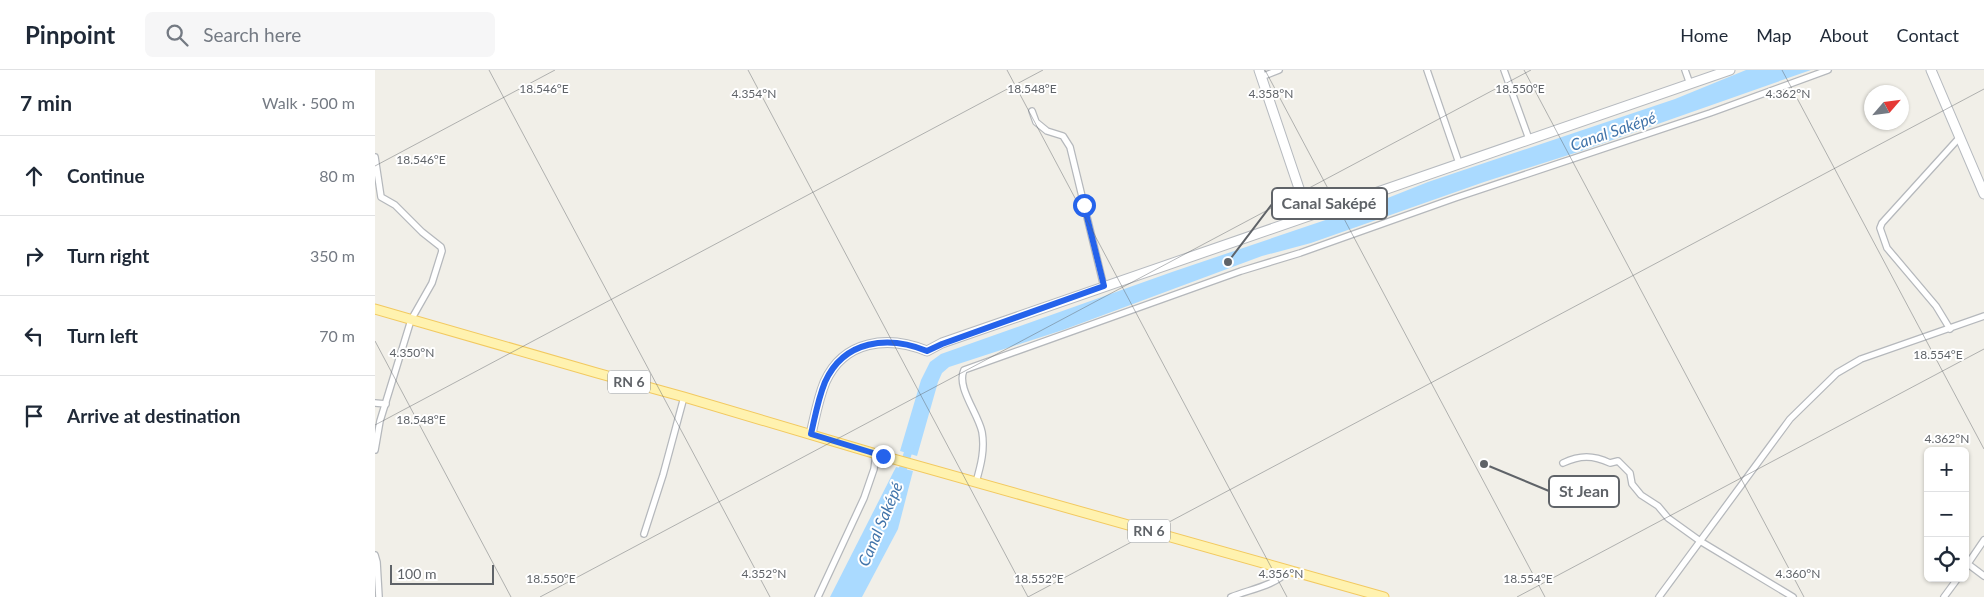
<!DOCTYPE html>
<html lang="en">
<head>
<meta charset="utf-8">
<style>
	:root { --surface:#fff; --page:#f6f6f7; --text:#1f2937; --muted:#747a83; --line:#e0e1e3 }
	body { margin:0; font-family:Lato,sans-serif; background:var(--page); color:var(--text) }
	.controls { position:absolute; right:15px; bottom:15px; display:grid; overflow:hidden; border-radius:8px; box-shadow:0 1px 4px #0004 }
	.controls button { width:45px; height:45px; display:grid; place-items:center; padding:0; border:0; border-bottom:1px solid var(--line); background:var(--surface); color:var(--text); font:25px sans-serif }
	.compass { position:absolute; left:1489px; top:15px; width:45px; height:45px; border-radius:50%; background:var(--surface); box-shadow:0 1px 4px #0004; rotate:62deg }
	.scale { position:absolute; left:15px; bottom:12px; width:104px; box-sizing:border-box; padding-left:5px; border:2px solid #5f6368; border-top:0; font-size:14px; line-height:18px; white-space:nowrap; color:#5f6368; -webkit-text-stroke:4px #fff; paint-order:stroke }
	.stop { position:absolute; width:15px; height:15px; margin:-11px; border:4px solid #2563eb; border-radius:50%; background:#fff }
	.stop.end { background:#2563eb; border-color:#fff; box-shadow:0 1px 5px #0008 }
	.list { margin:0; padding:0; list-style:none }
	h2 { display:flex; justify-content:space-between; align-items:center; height:65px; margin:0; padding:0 20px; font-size:21px }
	h2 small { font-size:16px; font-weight:400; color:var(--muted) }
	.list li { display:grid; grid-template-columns:32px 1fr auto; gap:15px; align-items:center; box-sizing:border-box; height:80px; padding:0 20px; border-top:1px solid var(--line) }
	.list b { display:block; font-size:19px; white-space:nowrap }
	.list em { font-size:16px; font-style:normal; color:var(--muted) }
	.icon { flex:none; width:28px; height:28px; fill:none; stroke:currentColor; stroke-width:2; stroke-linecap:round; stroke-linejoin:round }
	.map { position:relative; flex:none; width:1609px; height:527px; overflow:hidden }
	header { display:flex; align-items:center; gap:30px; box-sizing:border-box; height:70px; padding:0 25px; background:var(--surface); border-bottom:1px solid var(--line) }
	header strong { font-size:24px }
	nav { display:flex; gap:28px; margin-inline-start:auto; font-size:18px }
	.search { width:350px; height:45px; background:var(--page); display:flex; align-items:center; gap:12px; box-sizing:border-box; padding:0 18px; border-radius:8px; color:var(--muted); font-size:19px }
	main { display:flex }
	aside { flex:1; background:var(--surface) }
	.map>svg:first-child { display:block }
</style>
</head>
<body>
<header>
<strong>Pinpoint</strong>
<div class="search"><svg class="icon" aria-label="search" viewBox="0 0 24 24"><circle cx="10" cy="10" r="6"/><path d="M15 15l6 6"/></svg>Search here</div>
<nav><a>Home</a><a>Map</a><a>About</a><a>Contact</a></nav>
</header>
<main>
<aside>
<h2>7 min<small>Walk · 500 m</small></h2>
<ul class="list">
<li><svg class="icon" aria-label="ahead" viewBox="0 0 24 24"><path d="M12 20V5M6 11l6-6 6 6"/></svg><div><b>Continue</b></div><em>80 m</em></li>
<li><svg class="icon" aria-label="right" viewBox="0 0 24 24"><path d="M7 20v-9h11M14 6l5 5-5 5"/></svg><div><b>Turn right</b></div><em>350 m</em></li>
<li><svg class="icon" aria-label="left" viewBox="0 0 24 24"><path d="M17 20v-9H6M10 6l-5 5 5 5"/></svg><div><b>Turn left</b></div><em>70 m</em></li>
<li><svg class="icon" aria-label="arrive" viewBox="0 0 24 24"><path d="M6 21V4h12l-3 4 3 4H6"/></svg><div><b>Arrive at destination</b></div></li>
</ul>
</aside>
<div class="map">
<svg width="1609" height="527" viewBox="0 0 1609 527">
	<rect width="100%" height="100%" fill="#f1efe8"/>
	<g fill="#aadaff">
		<polygon points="1371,0 1436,0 1206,81 1109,112 936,173 887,186 688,260 574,297 567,303 563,312 542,386 525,381 546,310 555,292 566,284 797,202 995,135 1053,112 1300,29"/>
		<polygon points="521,397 538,401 523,459 487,527 455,527"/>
	</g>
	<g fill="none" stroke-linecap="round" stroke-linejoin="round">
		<polyline stroke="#aadaff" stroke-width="8" points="525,408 536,373"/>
		<defs>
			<g id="street">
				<polyline points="1052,0 1084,93"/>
				<polyline points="1129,0 1154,69"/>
				<polyline points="1310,0 1315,14"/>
				<polyline points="886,7 904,0"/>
				<polyline points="657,41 661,52 672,61 688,66 695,77 729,217"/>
				<polyline points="0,87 6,127 20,135 47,162 66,177 67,181 57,213 36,250 5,351 0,380"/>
				<polyline points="1575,259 1561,236 1512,178 1505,158 1507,153 1584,68"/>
				<polyline points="0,333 11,334"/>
				<path d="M1188 393C1205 385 1218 385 1235 393L1243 391 1255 403 1257 414 1266 425 1283 436 1293 448 1325 471 1418 527"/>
				<path d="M601 412C606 395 610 379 607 362 603 343 581 317 589 300L866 201 925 183 1080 128 1335 43 1453 0"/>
				<polyline points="269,464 288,405 309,327"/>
				<polyline points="0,485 2,492 4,527"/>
				<polyline points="1593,494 1609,506"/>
				<polyline points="1590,498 1609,470"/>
				<polyline points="443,527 489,428 499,399 501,384"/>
				<path d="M856 527C876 519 899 516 913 501"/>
				<polyline points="1284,527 1415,349 1462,303 1486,289 1609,246"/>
				<polyline points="1569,527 1583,508"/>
			</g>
			<g id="secondary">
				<polyline points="884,0 933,145"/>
				<polyline points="1556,0 1609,124"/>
				<path d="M436 364C440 347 443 329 450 312 469 270 513 265 552 281L567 273 1355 0"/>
			</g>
			<polyline id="primary" points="0,239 222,303 309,327 508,386 1009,527"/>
		</defs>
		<use href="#street" stroke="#b5b8bc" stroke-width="8"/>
		<use href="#secondary" stroke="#b6babf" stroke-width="11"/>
		<use href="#primary" stroke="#f2c960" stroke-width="11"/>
		<use href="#street" stroke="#fff" stroke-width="5.5"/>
		<use href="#secondary" stroke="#fff" stroke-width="9"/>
		<use href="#primary" stroke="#fff2af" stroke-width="9"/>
	</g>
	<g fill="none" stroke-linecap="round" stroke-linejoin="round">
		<path stroke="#2563eb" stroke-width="6" d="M508 386 436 364C440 347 443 329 450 312 469 270 513 265 552 281L567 274 729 216 709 135"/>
	</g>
	<path fill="none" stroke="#5f6368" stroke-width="1" stroke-opacity="0.45" d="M114 0 395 527M373 0 653 527M632 0 912 527M890 0 1170 527M1149 0 1429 527M1407 0 1609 379M0 96 180 0M0 271 136 527M0 355 668 0M165 527 1156 0M653 527 1609 19M1142 527 1609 279"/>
	<g text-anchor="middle" stroke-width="4" stroke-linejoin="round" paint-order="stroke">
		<g fill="#fff" stroke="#8f9295" stroke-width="1">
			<rect x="233" y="300.5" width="42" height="23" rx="4"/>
			<rect x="753" y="449.5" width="42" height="23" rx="4"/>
		</g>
		<g font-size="14" font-weight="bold" fill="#5f6368">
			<text x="254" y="317">RN 6</text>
			<text x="774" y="466">RN 6</text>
		</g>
		<g font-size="16" font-style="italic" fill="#4174aa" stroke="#fff">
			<text transform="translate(1238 61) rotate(-19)" y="6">Canal Saképé</text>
			<text transform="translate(505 454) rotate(-67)" y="6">Canal Saképé</text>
		</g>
	</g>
	<g font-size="12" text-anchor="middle" fill="#5f6368" stroke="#fff" stroke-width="4" stroke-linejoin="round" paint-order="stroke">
		<text x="169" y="23">18.546°E</text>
		<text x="657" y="23">18.548°E</text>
		<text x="1145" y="23">18.550°E</text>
		<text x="379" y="28">4.354°N</text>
		<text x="896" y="28">4.358°N</text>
		<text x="1413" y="28">4.362°N</text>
		<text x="46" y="94">18.546°E</text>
		<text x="37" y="287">4.350°N</text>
		<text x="1563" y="289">18.554°E</text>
		<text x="46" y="354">18.548°E</text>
		<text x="1572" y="373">4.362°N</text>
		<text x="389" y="508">4.352°N</text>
		<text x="906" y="508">4.356°N</text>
		<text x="1423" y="508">4.360°N</text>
		<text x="176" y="513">18.550°E</text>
		<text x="664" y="513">18.552°E</text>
		<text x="1153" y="513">18.554°E</text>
	</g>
	<path fill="none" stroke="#5f6368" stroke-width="2" d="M853 192L897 134M1109 394L1174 421"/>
	<g fill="#5f6368" stroke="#fff" stroke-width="2">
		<circle cx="853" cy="192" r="5"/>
		<circle cx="1109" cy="394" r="5"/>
	</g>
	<g fill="#fff" stroke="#5f6368" stroke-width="2">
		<rect x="897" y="118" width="115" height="31" rx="5"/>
		<rect x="1174" y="406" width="70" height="31" rx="5"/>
	</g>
	<g font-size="16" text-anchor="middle" font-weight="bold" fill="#5f6368">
		<text x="954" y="139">Canal Saképé</text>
		<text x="1209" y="427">St Jean</text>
	</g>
</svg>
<div class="controls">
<button>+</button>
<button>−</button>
<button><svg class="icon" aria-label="locate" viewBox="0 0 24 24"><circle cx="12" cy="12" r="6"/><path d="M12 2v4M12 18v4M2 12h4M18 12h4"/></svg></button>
</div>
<svg class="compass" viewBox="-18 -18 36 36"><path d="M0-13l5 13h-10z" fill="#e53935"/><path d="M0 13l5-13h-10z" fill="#747a83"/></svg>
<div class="scale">100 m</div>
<div class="stop" style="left:709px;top:135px"></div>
<div class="stop end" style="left:508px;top:386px"></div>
</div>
</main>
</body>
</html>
